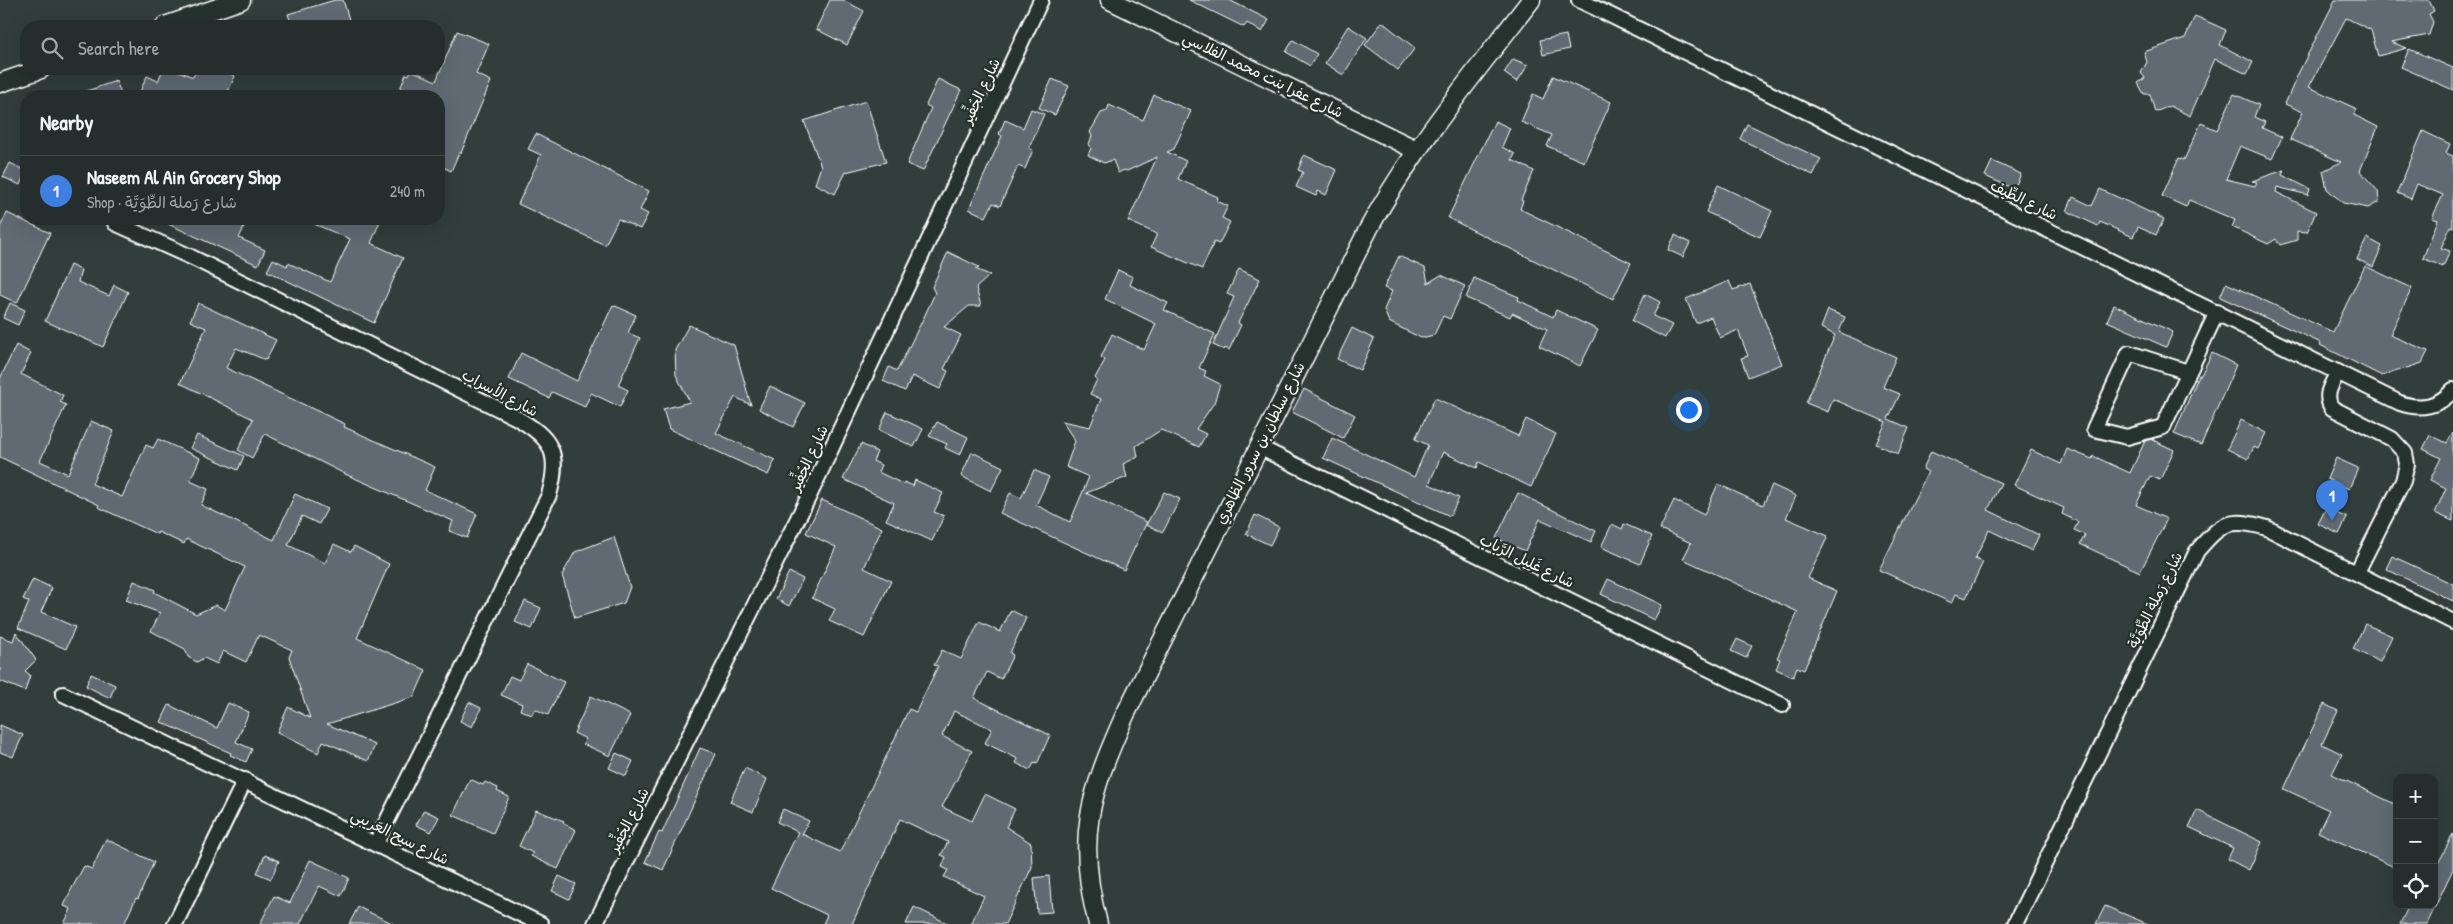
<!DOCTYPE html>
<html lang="en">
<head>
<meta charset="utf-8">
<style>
	:root { --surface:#252e2c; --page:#2d3634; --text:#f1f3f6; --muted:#a3a8a9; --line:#424a48; --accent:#ff9aa2 }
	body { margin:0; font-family:"Patrick Hand","Playpen Sans Arabic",sans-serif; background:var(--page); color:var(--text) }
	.controls { position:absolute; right:15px; bottom:15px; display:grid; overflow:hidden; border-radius:10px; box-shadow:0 5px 20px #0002 }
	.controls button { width:45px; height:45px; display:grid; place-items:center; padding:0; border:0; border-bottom:1px solid var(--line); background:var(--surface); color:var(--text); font:25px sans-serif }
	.you { position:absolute; left:1688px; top:409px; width:18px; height:18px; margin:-12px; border:4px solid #fff; border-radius:50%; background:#1a73e8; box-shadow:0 0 0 8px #1a73e833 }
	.badge { display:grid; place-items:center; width:32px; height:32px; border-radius:50%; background:var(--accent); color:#fff; font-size:16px; font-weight:700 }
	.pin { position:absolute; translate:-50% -41px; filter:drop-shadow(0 1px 2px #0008) }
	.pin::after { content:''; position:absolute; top:26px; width:18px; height:15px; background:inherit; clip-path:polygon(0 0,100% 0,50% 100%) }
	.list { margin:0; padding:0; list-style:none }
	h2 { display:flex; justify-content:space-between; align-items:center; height:65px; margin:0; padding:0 20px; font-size:21px }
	h2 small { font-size:16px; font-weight:400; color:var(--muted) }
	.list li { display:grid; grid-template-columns:32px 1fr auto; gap:15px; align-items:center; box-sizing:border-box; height:70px; padding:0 20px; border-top:1px solid var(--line) }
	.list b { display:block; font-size:19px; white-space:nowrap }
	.list p { margin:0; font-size:16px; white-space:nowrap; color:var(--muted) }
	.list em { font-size:16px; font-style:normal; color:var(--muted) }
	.icon { flex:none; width:28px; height:28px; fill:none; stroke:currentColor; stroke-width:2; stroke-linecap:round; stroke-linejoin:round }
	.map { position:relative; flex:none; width:2453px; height:924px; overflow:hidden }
	.search { position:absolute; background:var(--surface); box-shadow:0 5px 20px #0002; left:20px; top:20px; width:425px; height:55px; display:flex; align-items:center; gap:12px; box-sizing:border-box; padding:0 18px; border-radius:20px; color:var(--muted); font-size:19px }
	.panel { position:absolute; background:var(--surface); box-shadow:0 5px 20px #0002; left:20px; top:90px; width:425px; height:135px; border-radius:20px }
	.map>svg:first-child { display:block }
</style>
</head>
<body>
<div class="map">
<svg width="2453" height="924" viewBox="0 0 2453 924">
	<rect width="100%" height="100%" fill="#313e3b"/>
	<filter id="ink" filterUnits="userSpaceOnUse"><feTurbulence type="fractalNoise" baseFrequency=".02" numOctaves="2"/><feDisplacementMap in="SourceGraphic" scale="10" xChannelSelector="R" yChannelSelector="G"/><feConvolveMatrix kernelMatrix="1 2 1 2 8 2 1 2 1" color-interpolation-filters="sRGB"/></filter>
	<g filter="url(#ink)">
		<g fill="#5e6a73" stroke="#fff">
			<polygon points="335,0 343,0 351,26 292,26 288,14"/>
			<polygon points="830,0 843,0 864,11 847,45 816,29"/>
			<polygon points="1189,0 1229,0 1269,20 1262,32 1247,23 1244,27"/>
			<polygon points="2335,0 2429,0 2434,11 2429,14 2433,22 2429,35 2391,42 2407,48 2378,56 2371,30 2346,18 2309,87 2357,109 2354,115 2378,127 2360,171 2378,191 2379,202 2368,208 2343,203 2327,189 2323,171 2341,162 2290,139 2303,112 2285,104 2298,74"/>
			<polygon points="2195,16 2226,30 2220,45 2253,62 2247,74 2215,59 2190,116 2170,106 2155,112 2150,94 2144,94 2138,83 2145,78 2141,73 2147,62 2144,52 2185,38"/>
			<polygon points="1382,22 1415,48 1398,70 1365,45"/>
			<polygon points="1348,26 1367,38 1343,75 1325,63"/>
			<polygon points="457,31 489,44 476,74 491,81 461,153 459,153 451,171 439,165 439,96 397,96 406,74 409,75 411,70 436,81"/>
			<polygon points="1566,35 1569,49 1543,55 1540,40"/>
			<polygon points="1293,40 1317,54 1310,66 1286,52"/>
			<polygon points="2409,49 2453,68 2453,90 2401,67"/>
			<polygon points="1513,59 1528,65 1517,82 1504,73"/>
			<polygon points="163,69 174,69 193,77 197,69 218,69 235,76 226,96 138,96 147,76 158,81"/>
			<polygon points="1553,76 1611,102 1584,162 1547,146 1552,135 1521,122 1533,94 1543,99"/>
			<polygon points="938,79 961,90 923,171 907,164 931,108 926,105"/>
			<polygon points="1052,79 1069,86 1055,115 1039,108"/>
			<polygon points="116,81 122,96 78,96 78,94"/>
			<polygon points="2234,94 2259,105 2254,117 2265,122 2262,128 2282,137 2272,159 2240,146 2226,179 2255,186 2257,182 2252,181 2284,170 2282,175 2310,189 2308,195 2277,187 2276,192 2316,212 2307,232 2297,231 2297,240 2280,245 2276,239 2268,244 2232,227 2235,220 2189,200 2186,207 2162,196 2179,158 2184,160 2201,123 2217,130"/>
			<polygon points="1154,95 1191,111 1174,149 1167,152 1186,161 1178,179 1218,197 1217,201 1228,206 1222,218 1230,222 1219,244 1214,242 1202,269 1151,247 1157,234 1128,221 1157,157 1127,171 1124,170 1118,173 1113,160 1104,163 1088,155 1091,148 1089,144 1092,136 1090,132 1101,113 1107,111 1109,105 1143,120"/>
			<polygon points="866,101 886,162 846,172 835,194 815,184 821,166 804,121"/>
			<polygon points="1031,109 1044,114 1029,148 1033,150 1025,169 1018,166 1000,206 993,203 986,217 969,209 1002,136 999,134 1005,120 1023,128"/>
			<polygon points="1495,121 1510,128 1502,147 1515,154 1512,160 1534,171 1521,200 1523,201 1520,209 1631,263 1613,299 1448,218"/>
			<polygon points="1747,124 1821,159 1813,175 1740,139"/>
			<polygon points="2423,131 2450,144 2446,153 2453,156 2453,227 2451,226 2441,248 2450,251 2443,267 2423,258 2438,220 2432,218 2443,195 2417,184 2411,199 2397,193"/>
			<polygon points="536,134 649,191 640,210 648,214 640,229 618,219 605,245 518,204 541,155 528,149"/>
			<polygon points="1304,155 1337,170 1326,195 1318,191 1316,196 1296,187 1303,172 1298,170"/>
			<polygon points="1992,161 2021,174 2014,189 1985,176"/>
			<polygon points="10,163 26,171 20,185 3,177"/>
			<polygon points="1718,185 1772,211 1760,237 1706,212"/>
			<polygon points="2100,189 2164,219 2156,235 2138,227 2133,237 2100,222 2098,226 2067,211 2073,197 2092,206"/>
			<polygon points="7,213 50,233 17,303 0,295 0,227"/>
			<polygon points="157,219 248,219 239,238 265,250 258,265"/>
			<polygon points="302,219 381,219 371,243 403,258 374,323 267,271 273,259 287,266 288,263 330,282 350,239"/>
			<polygon points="1675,235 1690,243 1683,257 1668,250"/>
			<polygon points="2367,238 2382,246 2373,267 2357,259"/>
			<polygon points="948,252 979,267 975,269 990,275 976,288 981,306 969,306 944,327 961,335 944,369 948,371 940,389 912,376 905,391 883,381 889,367 897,371 924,317 935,293 932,287"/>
			<polygon points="1399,256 1425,268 1428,283 1441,275 1465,286 1450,319 1443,316 1434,335 1421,338 1389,322 1384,310 1392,291 1384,288"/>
			<polygon points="70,265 81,270 78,282 109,296 114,285 128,292 103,347 45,321"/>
			<polygon points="2365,266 2412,288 2390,335 2428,351 2422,363 2382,376 2320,345 2321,343 2220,297 2226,283 2333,332"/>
			<polygon points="1239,269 1260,279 1238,323 1241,325 1229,350 1225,348 1224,350 1213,345 1234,297 1227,294"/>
			<polygon points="1118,270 1133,277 1130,285 1168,303 1164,310 1215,334 1199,368 1206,371 1204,376 1220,384 1214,403 1196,429 1206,434 1199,447 1161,430 1136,446 1138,457 1123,464 1127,477 1086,493 1147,522 1124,570 1000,513 1010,493 1021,498 1034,470 1049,477 1036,505 1070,522 1089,477 1066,467 1075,441 1062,421 1090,427 1101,399 1090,394 1097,380 1095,378 1105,360 1101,357 1112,334 1144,350 1156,324 1105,299"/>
			<polygon points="1474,278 1519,297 1518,300 1553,317 1556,310 1598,330 1580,366 1539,346 1547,329 1512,313 1510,317 1466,298"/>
			<polygon points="1729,281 1733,290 1750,284 1782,364 1748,377 1741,358 1748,356 1738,330 1720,338 1711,317 1696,323 1686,299"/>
			<polygon points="1645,294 1660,302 1653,316 1672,325 1665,338 1632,321"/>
			<polygon points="10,303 25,310 18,325 3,318"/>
			<polygon points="198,303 276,340 266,360 236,348 226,368 345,424 344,427 435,467 425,490 477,514 467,538 449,531 453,521 345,474 265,434 252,458 238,450 253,419 180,383 206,328 190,321"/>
			<polygon points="613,305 636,315 628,333 640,338 618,385 628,390 620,407 591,393 585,407 552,392 549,398 509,379 521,353 577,381"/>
			<polygon points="2114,305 2173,332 2166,347 2107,321"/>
			<polygon points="1828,310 1845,317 1839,332 1896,357 1883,387 1900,394 1888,419 1909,428 1898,454 1876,444 1886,422 1833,399 1828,412 1806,403 1835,335 1821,328"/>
			<polygon points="689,325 734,345 751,405 735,397 716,433 775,460 768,475 669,429 663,409 690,402 676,375 675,350"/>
			<polygon points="1352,328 1374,339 1360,370 1337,359"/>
			<polygon points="16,345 31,353 21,374 63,395 60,402 66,405 40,461 68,474 91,421 114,431 92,484 122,497 146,445 153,448 158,439 200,458 190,481 208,489 201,505 274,540 295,494 327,509 319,524 302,516 288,545 325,563 334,544 351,552 354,546 389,564 357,638 426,670 414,697 327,724 375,745 368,761 323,741 318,753 277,732 288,707 310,718 289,657 292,650 259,635 246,662 223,651 217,664 204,658 197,662 188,657 185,649 151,631 160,613 126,600 134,581 155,590 154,592 196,614 216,605 225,610 245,567 186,539 184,544 158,532 157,534 98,507 99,505 0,457 0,379"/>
			<polygon points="2212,353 2236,365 2201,445 2174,434 2199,375 2201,375"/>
			<polygon points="770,386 805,403 793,427 759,409"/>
			<polygon points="1304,389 1355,415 1343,438 1292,412"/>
			<polygon points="1435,398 1518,436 1526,419 1556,434 1531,487 1479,462 1477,468 1443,452 1429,484 1459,498 1450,516 1323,458 1332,438 1414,477 1428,445 1415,439"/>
			<polygon points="887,412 923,429 914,447 879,430"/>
			<polygon points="2241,420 2266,433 2258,449 2254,447 2248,459 2227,449"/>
			<polygon points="937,422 968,437 960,455 945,448 947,444 929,436"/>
			<polygon points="2453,432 2453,521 2435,513 2446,488 2430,480 2441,458 2423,449 2430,435 2447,443"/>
			<polygon points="197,435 244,456 238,470 190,448"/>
			<polygon points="2151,439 2174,450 2160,480 2150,476 2136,505 2167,519 2140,572 2080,544 2085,535 2074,530 2078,522 2062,514 2064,508 2014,485 2031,450 2061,464 2067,449 2092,459 2093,456 2130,473 2145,441"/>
			<polygon points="861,444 877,452 873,461 881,465 878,472 903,484 904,482 913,486 915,480 943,493 934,512 944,516 932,541 886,520 894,503 843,479"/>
			<polygon points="1931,451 2001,483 1988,510 2039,535 2032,551 1989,530 1975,559 1983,562 1966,598 1956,594 1952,603 1879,570 1928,472 1923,469"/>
			<polygon points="972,452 1003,467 991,491 961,476"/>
			<polygon points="2336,458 2358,468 2349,489 2327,479"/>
			<polygon points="1718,484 1763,505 1772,485 1796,496 1786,518 1828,536 1808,578 1837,591 1804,670 1797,667 1793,677 1776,669 1780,659 1777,658 1798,612 1683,559 1691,543 1660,529 1674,500 1704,515"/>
			<polygon points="1164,492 1180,499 1163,532 1146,525"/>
			<polygon points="1518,493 1596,531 1591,542 1540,519 1525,551 1496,538"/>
			<polygon points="822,500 882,528 864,568 891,581 864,637 829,621 835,609 812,598 836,547 806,533"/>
			<polygon points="2326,508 2347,518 2339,534 2318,524"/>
			<polygon points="1255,515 1279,527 1270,545 1246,534"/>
			<polygon points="1612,524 1622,529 1624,524 1652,536 1640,564 1601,547"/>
			<polygon points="614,537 630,587 624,603 575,618 562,575 575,552"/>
			<polygon points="2392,556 2453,584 2453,601 2386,569"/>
			<polygon points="789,572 803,579 789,606 776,599"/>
			<polygon points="33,579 52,588 41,612 75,627 66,649 18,628 29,602 23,599"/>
			<polygon points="1608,579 1662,605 1654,620 1601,594"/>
			<polygon points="525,601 541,608 532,629 515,622"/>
			<polygon points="1011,610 1026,618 1010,653 1013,655 1001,679 987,672 974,698 1050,735 1037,764 1034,763 1030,770 1016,763 1018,759 985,743 992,729 954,711 942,736 972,751 942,807 972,821 985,794 1015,809 1006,827 1031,843 1032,867 1005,924 971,924 984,896 944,877 948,870 942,867 946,857 941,855 948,842 900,819 852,924 823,924 827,915 771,888 798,832 777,822 783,809 809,821 802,834 840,852 909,709 916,712 938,666 934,665 942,650 961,659 979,622 1000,632"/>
			<polygon points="2365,624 2392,636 2380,662 2353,649"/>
			<polygon points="16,632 36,660 25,671 30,675 25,691 0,681 0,636 13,641"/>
			<polygon points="1737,639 1752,646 1746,658 1731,651"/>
			<polygon points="527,664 564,682 548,715 535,709 532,715 520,710 522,704 501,695 510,676 519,680"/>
			<polygon points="91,674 115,685 110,698 86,686"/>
			<polygon points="591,696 630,715 610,756 583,744 586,739 574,733"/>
			<polygon points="469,702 481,708 472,727 460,721"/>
			<polygon points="228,703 249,712 236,742 252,749 246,762 230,755 231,753 161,722 169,705 217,728"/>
			<polygon points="2324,704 2338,711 2322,744 2342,754 2332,774 2397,805 2397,856 2392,866 2318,832 2329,810 2284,789"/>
			<polygon points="0,725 23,735 13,757 0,752"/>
			<polygon points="700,748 716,754 663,870 645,862 659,832 662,833"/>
			<polygon points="616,753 633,761 626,776 609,768"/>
			<polygon points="745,768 767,779 753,812 730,802"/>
			<polygon points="470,779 483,785 485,782 498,788 497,791 509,797 493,833 453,815"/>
			<polygon points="424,810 439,817 431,832 416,825"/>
			<polygon points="536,810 564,821 563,823 576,830 558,869 531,856 533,853 519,846"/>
			<polygon points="2197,810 2262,842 2249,870 2228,859 2233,848 2189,827"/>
			<polygon points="2453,834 2453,869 2427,924 2400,924 2409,905 2434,905 2434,860 2439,862"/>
			<polygon points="106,839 154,862 138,899 136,898 124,924 64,924 71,909 64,906 71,890 84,866 92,869"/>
			<polygon points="265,855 279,861 271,879 257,873"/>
			<polygon points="310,860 349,878 341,896 319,886 300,924 260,924 274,896 290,903"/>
			<polygon points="559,876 576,884 569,899 552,891"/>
			<polygon points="1049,876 1052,912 1037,913 1034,878"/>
			<polygon points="2105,906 2148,924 2096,924"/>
			<polygon points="358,907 394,924 349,924"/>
			<polygon points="914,907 949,924 906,924"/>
		</g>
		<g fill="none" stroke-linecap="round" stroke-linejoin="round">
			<defs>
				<g id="minor">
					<path d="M1579 0 2400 403C2420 410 2439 407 2453 390"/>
					<path d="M115 223 191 257 515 417C552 438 561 453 549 495L376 843"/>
					<polyline points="2188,372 2129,353 2094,429 2127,437 2163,427 2217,312"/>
					<path d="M2338 372C2332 384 2323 395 2332 408L2392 439 2405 453 2407 464 2403 481 2357 572"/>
					<polyline points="1259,447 1782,705"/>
					<polyline points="63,694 541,924"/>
					<polyline points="175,924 245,780"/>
					<polyline points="595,924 811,492 1041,0"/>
					<path d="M2015 924 2197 551C2221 523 2229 517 2267 528L2453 622"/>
				</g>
				<g id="tertiary">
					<polyline points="1110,0 1416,150"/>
					<polyline points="165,26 241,0"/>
					<polyline points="0,83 41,69"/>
					<path d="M1098 924C1075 837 1090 794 1125 715L1369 228C1414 146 1474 74 1531 0"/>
				</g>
			</defs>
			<use href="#minor" stroke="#fff" stroke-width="18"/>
			<use href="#tertiary" stroke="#fff" stroke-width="21"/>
			<use href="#minor" stroke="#26332d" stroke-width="14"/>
			<use href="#tertiary" stroke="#26332d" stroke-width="18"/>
		</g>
	</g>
	<g text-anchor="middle" stroke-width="5" stroke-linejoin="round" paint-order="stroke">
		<g font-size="15" fill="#fff" stroke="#26332d">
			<text transform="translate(1263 75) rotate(26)" y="5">شارع عفرا بنت محمد الفلاسي</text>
			<text transform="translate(981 91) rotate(-65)" y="5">شارع الجُفِّير</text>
			<text transform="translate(2024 200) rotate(26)" y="5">شارع الطِّيف</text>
			<text transform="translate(500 393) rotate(28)" y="5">شارع الأسراب</text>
			<text transform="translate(1260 443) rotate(-63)" y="5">شارع سلطان بن سرور الظاهري</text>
			<text transform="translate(809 458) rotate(-65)" y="5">شارع الجُفِّير</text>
			<text transform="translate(1527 561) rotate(26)" y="5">شارع غَلِيل الرَّباب</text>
			<text transform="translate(2155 600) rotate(-64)" y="5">شارع رَملة الطِّوَيَّة</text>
			<text transform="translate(629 820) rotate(-63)" y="5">شارع الجُفِّير</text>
			<text transform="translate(400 837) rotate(26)" y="5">شارع سيح العَريبي</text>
		</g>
	</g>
</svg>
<div class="controls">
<button>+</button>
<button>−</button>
<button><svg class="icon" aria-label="locate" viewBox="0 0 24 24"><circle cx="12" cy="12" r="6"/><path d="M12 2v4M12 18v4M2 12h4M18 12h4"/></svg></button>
</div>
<div class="you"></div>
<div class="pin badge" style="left:2332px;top:521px;background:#3f7fe0">1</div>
<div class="search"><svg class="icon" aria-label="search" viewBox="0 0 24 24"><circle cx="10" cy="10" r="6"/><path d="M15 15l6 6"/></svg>Search here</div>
<section class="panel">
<h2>Nearby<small></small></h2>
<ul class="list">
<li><span class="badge" style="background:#3f7fe0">1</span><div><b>Naseem Al Ain Grocery Shop</b><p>Shop · شارع رَملة الطِّوَيَّة</p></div><em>240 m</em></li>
</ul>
</section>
</div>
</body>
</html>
